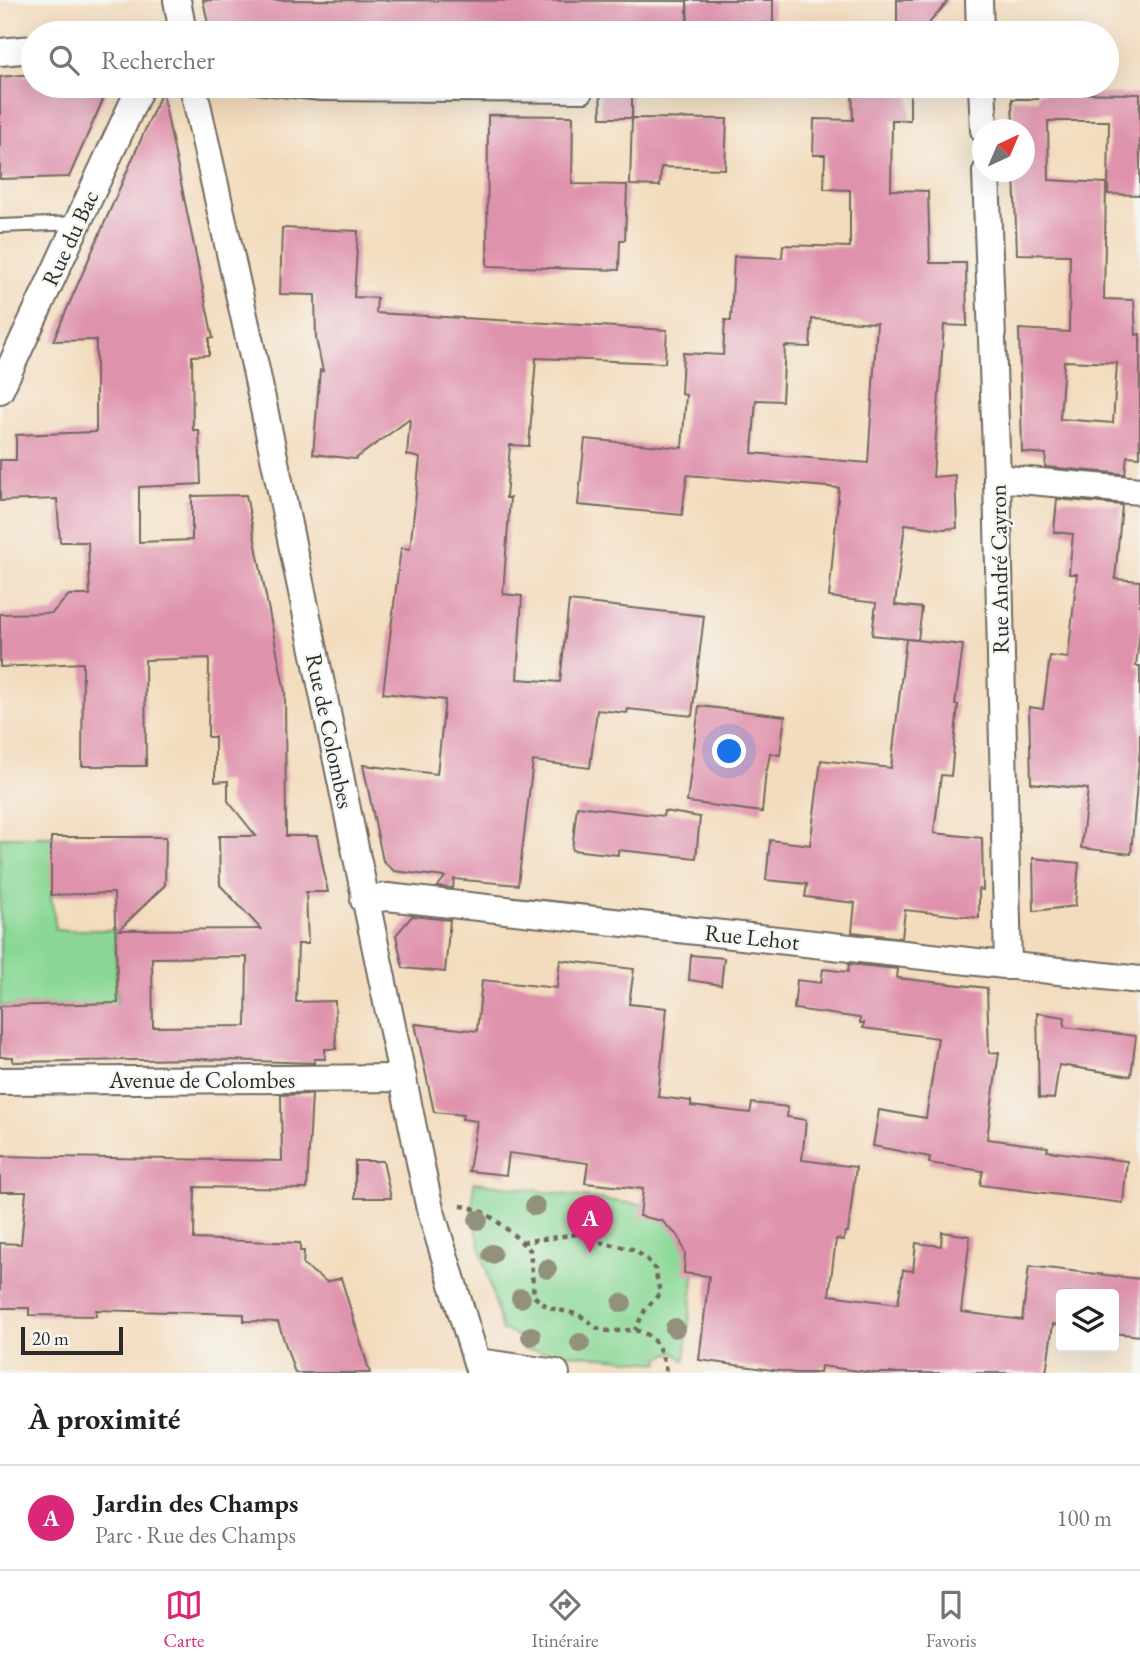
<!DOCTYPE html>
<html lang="fr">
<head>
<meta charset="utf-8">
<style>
	:root { --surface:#fff; --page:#f2f2f2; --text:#222; --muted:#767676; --line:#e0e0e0; --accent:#db2777 }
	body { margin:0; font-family:"EB Garamond",serif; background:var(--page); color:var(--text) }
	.controls { position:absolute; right:21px; bottom:21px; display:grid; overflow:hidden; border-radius:7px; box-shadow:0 7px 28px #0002 }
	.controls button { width:63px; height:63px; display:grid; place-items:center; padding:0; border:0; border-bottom:2px solid var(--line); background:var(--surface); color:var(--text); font:35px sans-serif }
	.compass { position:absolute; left:972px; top:119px; width:63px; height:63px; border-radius:50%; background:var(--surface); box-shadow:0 7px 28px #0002; rotate:44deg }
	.scale { position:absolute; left:21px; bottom:18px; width:102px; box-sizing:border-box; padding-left:7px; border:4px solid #2b2b2b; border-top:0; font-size:19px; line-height:24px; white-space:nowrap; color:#2b2b2b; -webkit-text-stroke:5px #f6f6f2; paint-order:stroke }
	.you { position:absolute; left:730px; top:752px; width:24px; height:24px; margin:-18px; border:5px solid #fff; border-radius:50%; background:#1a73e8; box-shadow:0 0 0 10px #1a73e833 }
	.badge { display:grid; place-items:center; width:46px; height:46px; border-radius:50%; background:var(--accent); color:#fff; font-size:23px; font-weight:700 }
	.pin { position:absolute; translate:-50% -58px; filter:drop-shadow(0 2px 4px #0008) }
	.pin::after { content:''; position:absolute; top:37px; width:24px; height:21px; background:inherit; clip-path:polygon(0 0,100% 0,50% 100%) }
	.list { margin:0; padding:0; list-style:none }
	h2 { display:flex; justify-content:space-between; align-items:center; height:91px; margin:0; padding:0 28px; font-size:30px }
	h2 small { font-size:23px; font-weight:400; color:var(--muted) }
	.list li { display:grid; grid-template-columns:46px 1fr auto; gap:21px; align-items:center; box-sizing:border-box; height:105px; padding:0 28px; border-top:2px solid var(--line) }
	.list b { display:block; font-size:26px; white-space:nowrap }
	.list p { margin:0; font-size:23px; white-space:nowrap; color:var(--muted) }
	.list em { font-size:23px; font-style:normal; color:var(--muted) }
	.icon { flex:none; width:38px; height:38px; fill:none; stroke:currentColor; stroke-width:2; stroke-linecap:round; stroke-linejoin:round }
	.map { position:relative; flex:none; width:1140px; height:1373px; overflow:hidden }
	.search { position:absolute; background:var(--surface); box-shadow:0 7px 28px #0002; left:21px; right:21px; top:21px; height:77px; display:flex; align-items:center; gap:18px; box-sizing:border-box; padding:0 24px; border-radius:38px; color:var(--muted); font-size:26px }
	.sheet { height:196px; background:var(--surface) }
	nav { display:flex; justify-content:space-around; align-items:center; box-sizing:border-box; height:98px; border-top:2px solid var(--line); background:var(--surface); font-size:19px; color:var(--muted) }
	nav a { display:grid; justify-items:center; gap:4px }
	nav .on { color:var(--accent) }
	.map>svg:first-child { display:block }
</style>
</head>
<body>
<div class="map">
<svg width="1140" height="1373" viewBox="0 0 1140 1373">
	<rect width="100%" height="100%" fill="#f6f6f2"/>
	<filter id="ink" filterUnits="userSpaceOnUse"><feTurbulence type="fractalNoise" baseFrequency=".0143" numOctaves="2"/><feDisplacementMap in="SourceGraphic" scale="14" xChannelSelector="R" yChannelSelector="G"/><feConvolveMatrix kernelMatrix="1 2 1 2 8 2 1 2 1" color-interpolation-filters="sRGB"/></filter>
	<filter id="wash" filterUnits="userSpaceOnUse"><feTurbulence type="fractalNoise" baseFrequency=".00686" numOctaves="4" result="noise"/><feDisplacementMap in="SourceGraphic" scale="28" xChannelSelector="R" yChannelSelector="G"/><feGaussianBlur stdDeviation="1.57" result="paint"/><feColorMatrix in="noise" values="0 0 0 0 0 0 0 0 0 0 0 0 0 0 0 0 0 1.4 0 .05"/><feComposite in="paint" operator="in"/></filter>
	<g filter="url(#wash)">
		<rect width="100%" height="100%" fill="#f3dcbd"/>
		<g fill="#8bd896" stroke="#5b8260" stroke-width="2">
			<polygon points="0,837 66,837 67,894 51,895 56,930 115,930 117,1004 0,1006"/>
			<path d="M474 1182 701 1213 685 1361 674 1352 660 1357 659 1363 524 1349C521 1336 514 1332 502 1331L472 1214Z"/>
		</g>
		<g id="blocks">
			<g fill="#df92ac" fill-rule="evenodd">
				<polygon points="203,0 687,1 687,33 210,33"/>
				<polygon points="687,0 773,0 773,23 688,26"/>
				<polygon points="897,0 949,0 930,22 931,33 897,33"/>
				<polygon points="33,74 33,86 109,86 69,177 0,179 0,77"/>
				<polygon points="600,86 632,86 632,118 601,118"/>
				<path d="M852 86H910V120H892L891 190 928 191 930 263H966L967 326 944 325 933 477 955 475 957 528 942 529 905 524 895 605 922 608 918 640 872 635 876 603 829 597 839 488 687 475 682 515 578 505 585 439 682 448 686 395 681 394 683 353 723 355 725 320 731 321 734 256 782 258 783 245 850 247V190L824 189 825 155H813L814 119 853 120ZM812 319 877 323 868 463 752 453 756 400 782 401 785 346 810 347Z"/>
				<path d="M162 91 213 338H209V355L192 356 193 430H199L201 484 139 487V542L192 540V496L246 495 285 692 286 836H317L328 892H306L308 944H298L296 1002 335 1001 336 1049H325V1059H314V1063L199 1059 13 1062V1057H0V1006L118 1003 114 893 51 895V837H166L165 885 119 930 261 929 220 885 219 836H256L228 801V781L215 782V737H208L209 658 145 660 146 766H82L83 663 0 667V614L52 613 69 595H90L88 542H60L57 499 0 501V460H16V435L96 432V340L53 341ZM247 957 246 1026 153 1027 152 958Z"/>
				<path d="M1038 93 1140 94V195L1108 194 1109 121H1048L1049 180 1106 183 1104 299 1134 300 1136 335 1140 334V457L1127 456 1125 474 1045 467 1046 454 1022 452 1019 329 1069 332 1070 255 1017 254 1014 172H1025V130H1013L1012 99H1038ZM1064 361 1117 363 1113 423 1060 419Z"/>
				<polygon points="488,115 573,116 572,184 627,185 625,240 620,240 619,270 487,266"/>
				<polygon points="632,118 727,119 725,169 661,167 660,186 630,185"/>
				<polygon points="282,228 358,231 354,297 377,298 376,313 667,330 665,363 536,358 529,446 510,445 506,498 510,498 503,594 522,596 517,679 560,682 569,601 704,616 692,716 628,709 627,713 597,710 590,768 533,761 518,885 454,879 453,888 437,887 445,877 394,871 383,861 363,765 437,774 445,700 383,693 401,548 410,549 420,458 407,455 410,419 355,459 313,454 320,370 323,371 316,339 315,295 280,294"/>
				<polygon points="1057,499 1122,505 1115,579 1140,581 1140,631 1136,666 1140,666 1140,748 1131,854 1081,848 1088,789 1031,783 1029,707 1043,709 1050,656 1068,658 1077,574 1069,574 1073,534 1054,532"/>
				<polygon points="906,639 963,645 955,705 958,705 951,776 941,775 934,833 982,838 983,890 979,889 979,918 905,910 902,938 852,932 855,903 805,897 807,884 766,880 770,840 810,845 821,760 891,768"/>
				<polygon points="699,706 785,716 780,755 770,753 767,770 766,770 762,812 687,802"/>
				<polygon points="577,806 663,816 664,811 700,817 696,858 618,850 618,855 572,850"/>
				<polygon points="1033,858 1079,863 1075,906 1034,911"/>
				<polygon points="412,916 450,920 445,972 403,968 396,935"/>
				<polygon points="691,955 724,958 721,985 689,980"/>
				<polygon points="560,960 634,969 629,1004 667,1008 658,1097 691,1101 691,1106 750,1113 752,1103 788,1107 787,1117 806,1120 802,1160 856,1167 848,1232 845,1232 844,1240 836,1239 829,1295 898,1304 903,1270 913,1271 916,1243 941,1246 942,1232 970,1236 961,1312 1022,1320 1029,1266 1140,1279 1140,1336 1114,1333 1114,1294 1061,1294 1061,1326 1053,1324 1046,1373 875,1373 821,1366 820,1373 795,1373 699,1360 709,1276 684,1273 685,1253 679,1237 662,1221 640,1216 643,1189 585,1183 588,1163 509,1153 506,1175 469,1171 477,1121 462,1119 463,1115 434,1112 415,1024 477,1031 482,980 557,988"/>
				<polygon points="849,964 898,969 897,978 987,988 989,1053 999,1052 987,1139 1048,1147 1047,1151 1127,1161 1123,1203 980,1185 983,1171 929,1163 930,1157 873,1146 879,1110 926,1118 938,1038 863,1028 864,1023 860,1023 860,1018 794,1009 797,980 821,983 823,969 848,972"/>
				<polygon points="1037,1013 1065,1017 1064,1027 1136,1036 1131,1076 1059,1065 1054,1099 1039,1098"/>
				<polygon points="312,1094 307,1189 195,1187 194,1239 300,1243 300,1251 304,1251 303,1265 327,1282 341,1278 370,1373 295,1373 278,1322 244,1321 244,1314 96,1310 96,1316 29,1315 29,1308 0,1308 0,1243 21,1244 26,1192 0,1192 0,1156 282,1161 281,1095"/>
				<polygon points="355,1161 383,1161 391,1198 355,1198"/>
			</g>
		</g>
	</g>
	<g filter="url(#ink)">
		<use href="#blocks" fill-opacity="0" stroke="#71695e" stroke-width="2"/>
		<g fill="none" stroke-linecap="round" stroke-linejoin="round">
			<defs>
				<g id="service">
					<polyline points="245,86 321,94 585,96"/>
					<polyline points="0,226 77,223"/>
				</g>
				<g id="minor">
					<polyline points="177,0 183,33"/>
					<polyline points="979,0 980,33"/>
					<polyline points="0,52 33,49"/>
					<polyline points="193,86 256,370 429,1205 480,1373"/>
					<polyline points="982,86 984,130"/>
					<polyline points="986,172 997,478 1008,966"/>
					<polyline points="0,390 141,86"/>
					<polyline points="997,478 1140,491"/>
					<polyline points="364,900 387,897 1140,980"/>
					<polyline points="0,1081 403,1078"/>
					<polyline points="477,1362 556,1373"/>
				</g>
			</defs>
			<use href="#service" stroke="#71695e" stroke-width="16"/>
			<use href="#minor" stroke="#71695e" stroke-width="30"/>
			<g stroke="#71695e" stroke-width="4.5" stroke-dasharray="5 5" stroke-linecap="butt">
				<path d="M461 1206C488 1208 511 1233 530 1250L534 1296C553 1315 562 1307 582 1317 589 1320 593 1327 600 1329 610 1333 622 1330 633 1330 655 1331 664 1355 666 1373"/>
				<polyline points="522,1242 577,1234 593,1241 632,1249 646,1258 655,1269 660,1293 645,1310 635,1330"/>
			</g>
			<use href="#service" stroke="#fff" stroke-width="12"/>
			<use href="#minor" stroke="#fff" stroke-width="26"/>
		</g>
		<g fill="#92927c">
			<circle cx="535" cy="1206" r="10"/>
			<circle cx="478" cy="1220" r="10"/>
			<circle cx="492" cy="1254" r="10"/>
			<circle cx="547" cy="1269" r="10"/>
			<circle cx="521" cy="1298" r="10"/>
			<circle cx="622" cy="1303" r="10"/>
			<circle cx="675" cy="1328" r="10"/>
			<circle cx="531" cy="1336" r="10"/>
			<circle cx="580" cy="1343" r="10"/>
		</g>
	</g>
	<g text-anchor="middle" stroke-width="5" stroke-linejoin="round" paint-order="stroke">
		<g font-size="23" fill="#2b2b2b" stroke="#f6f6f2">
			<text transform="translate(70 238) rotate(-65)" y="8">Rue du Bac</text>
			<text transform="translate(999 569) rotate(-91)" y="8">Rue André Cayron</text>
			<text transform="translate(330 731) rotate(78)" y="8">Rue de Colombes</text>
			<text transform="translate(752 937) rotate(6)" y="8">Rue Lehot</text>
			<text x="202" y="1088">Avenue de Colombes</text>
		</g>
	</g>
</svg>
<div class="controls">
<button><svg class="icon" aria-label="layers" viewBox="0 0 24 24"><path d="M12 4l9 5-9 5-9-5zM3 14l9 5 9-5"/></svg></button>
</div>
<svg class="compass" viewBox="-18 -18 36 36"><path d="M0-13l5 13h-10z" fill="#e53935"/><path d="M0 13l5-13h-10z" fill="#767676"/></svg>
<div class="scale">20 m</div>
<div class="you"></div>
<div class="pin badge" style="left:590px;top:1253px">A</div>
<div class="search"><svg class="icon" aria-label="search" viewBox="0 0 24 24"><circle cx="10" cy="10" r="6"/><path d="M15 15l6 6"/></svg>Rechercher</div>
</div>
<section class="sheet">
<h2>À proximité<small></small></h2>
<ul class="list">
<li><span class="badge">A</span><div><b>Jardin des Champs</b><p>Parc · Rue des Champs</p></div><em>100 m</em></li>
</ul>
</section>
<nav>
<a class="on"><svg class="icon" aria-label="map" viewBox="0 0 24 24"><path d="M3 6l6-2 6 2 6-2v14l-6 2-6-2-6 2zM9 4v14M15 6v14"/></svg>Carte</a>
<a><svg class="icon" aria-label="directions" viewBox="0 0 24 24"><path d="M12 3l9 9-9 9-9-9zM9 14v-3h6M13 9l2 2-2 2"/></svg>Itinéraire</a>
<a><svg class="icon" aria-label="saved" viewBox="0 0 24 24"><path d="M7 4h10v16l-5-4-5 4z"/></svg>Favoris</a>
</nav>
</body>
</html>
